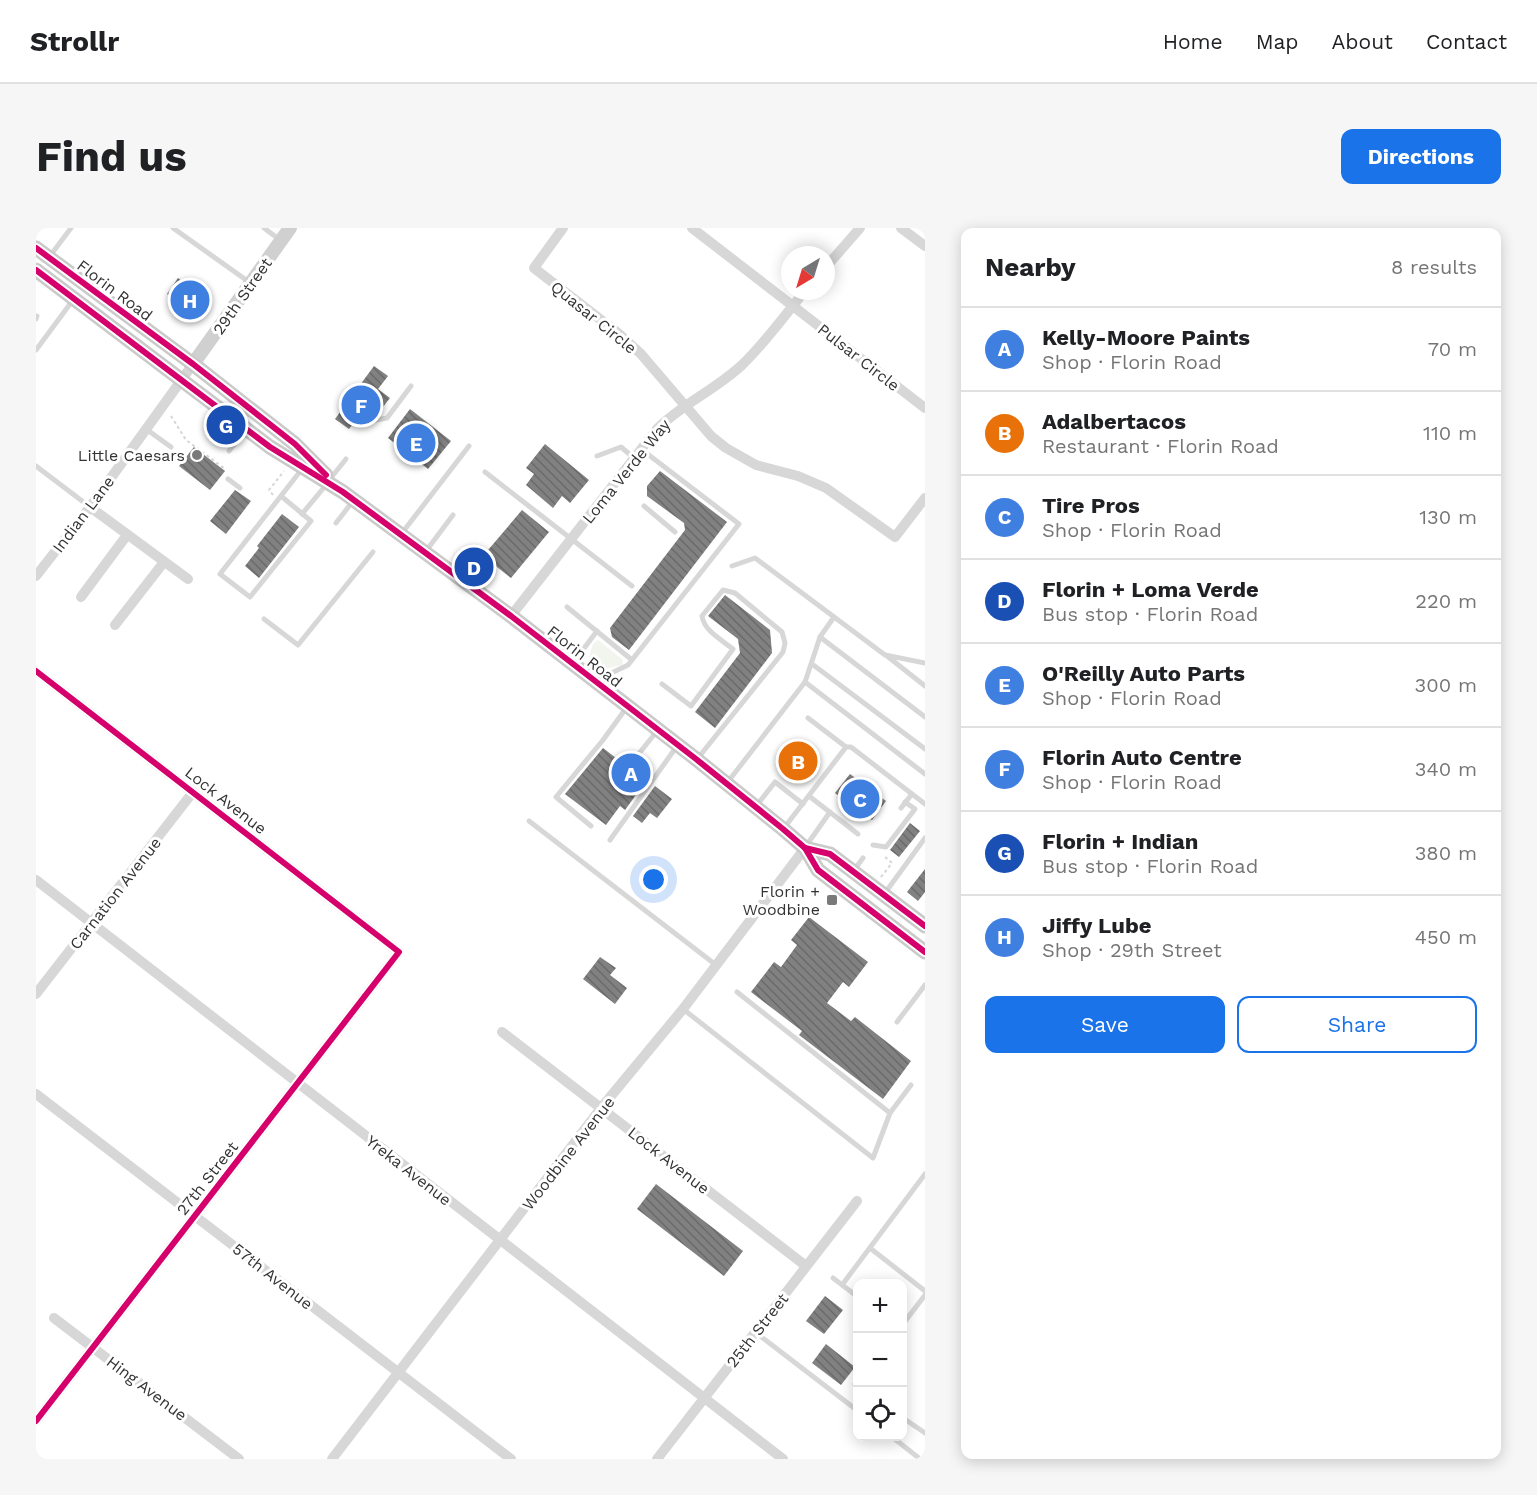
<!DOCTYPE html>
<html lang="en">
<head>
<meta charset="utf-8">
<style>
	:root { --surface:#fff; --page:#f6f6f6; --text:#202124; --muted:#757577; --line:#e0e0e0; --accent:#1a73e8 }
	body { margin:0; font-family:"Work Sans",sans-serif; background:var(--page); color:var(--text) }
	.controls { position:absolute; right:18px; bottom:18px; display:grid; overflow:hidden; border-radius:12px; box-shadow:0 3px 15px #0003 }
	.controls button { width:54px; height:54px; display:grid; place-items:center; padding:0; border:0; border-bottom:2px solid var(--line); background:var(--surface); color:var(--text); font:30px sans-serif }
	.compass { position:absolute; left:745px; top:18px; width:54px; height:54px; border-radius:50%; background:var(--surface); box-shadow:0 3px 15px #0003; rotate:218deg }
	.you { position:absolute; left:618px; top:652px; width:21px; height:21px; margin:-15px; border:4px solid #fff; border-radius:50%; background:#1a73e8; box-shadow:0 0 0 9px #1a73e833 }
	.badge { display:grid; place-items:center; width:39px; height:39px; border-radius:50%; background:var(--accent); color:#fff; font-size:20px; font-weight:700 }
	.pin { position:absolute; translate:-50% -50%; border:3px solid #fff; box-shadow:0 2px 6px #0006 }
	.list { margin:0; padding:0; list-style:none }
	h2 { display:flex; justify-content:space-between; align-items:center; height:78px; margin:0; padding:0 24px; font-size:26px }
	h2 small { font-size:20px; font-weight:400; color:var(--muted) }
	.list li { display:grid; grid-template-columns:39px 1fr auto; gap:18px; align-items:center; box-sizing:border-box; height:84px; padding:0 24px; border-top:2px solid var(--line) }
	.list b { display:block; font-size:22px; white-space:nowrap }
	.list p { margin:0; font-size:20px; white-space:nowrap; color:var(--muted) }
	.list em { font-size:20px; font-style:normal; color:var(--muted) }
	.actions { display:flex; gap:12px; padding:18px 24px }
	.actions a { flex:1; padding:14px 0; border:2px solid var(--accent); border-radius:12px; text-align:center; font-size:21px; color:var(--accent) }
	.actions .main { background:var(--accent); color:#fff }
	.icon { flex:none; width:33px; height:33px; fill:none; stroke:currentColor; stroke-width:2; stroke-linecap:round; stroke-linejoin:round }
	.map { position:relative; flex:none; width:889px; height:1231px; overflow:hidden; border-radius:12px }
	header { display:flex; align-items:center; gap:36px; box-sizing:border-box; height:84px; padding:0 30px; background:var(--surface); border-bottom:2px solid var(--line) }
	header strong { font-size:28px }
	nav { display:flex; gap:33px; margin-inline-start:auto; font-size:21px }
	.intro { display:flex; align-items:center; justify-content:space-between; box-sizing:border-box; height:144px; padding:0 36px }
	h1 { margin:0; font-size:42px }
	.button { padding:15px 27px; border-radius:12px; background:var(--accent); color:#fff; font-size:21px; font-weight:700 }
	main { display:flex; gap:36px; padding:0 36px }
	aside { flex:1; background:var(--surface); border-radius:12px; box-shadow:0 3px 15px #0003 }
	.map>svg:first-child { display:block }
</style>
</head>
<body>
<header>
<strong>Strollr</strong>
<nav><a>Home</a><a>Map</a><a>About</a><a>Contact</a></nav>
</header>
<div class="intro"><h1>Find us</h1><a class="button">Directions</a></div>
<main>
<div class="map">
<svg width="889" height="1231" viewBox="0 0 889 1231">
	<defs>
		<pattern id="building-back-hatch" width="6" height="6" patternUnits="userSpaceOnUse" patternTransform="scale(1.5)"><rect width="6" height="6" fill="#818181"/><path d="M-1 5l2 2M0 0l6 6M5-1l2 2" fill="none" stroke="#6a6a6a"/></pattern>
	</defs>
	<rect width="100%" height="100%" fill="#fff"/>
	<polygon fill="#f1f5ed" points="562,412 587,432 586,437 568,441 553,429 557,416"/>
	<g fill="url(#building-back-hatch)">
		<polygon points="142,50 175,74 164,90 131,66"/>
		<polygon points="338,138 352,148 342,161 354,170 343,184 332,176 313,201 299,191"/>
		<polygon points="374,181 415,213 392,241 352,210"/>
		<polygon points="509,216 553,252 534,275 526,268 517,280 490,257 498,246 490,240"/>
		<polygon points="158,219 189,243 174,262 143,238"/>
		<polygon points="624,243 691,294 593,422 576,409 574,400 649,302 648,295 611,268 611,258"/>
		<polygon points="199,262 215,273 190,306 174,293"/>
		<polygon points="486,282 513,304 475,350 447,328"/>
		<polygon points="246,286 263,299 223,350 209,338 223,320 221,318"/>
		<polygon points="689,367 734,402 736,425 679,500 659,484 704,425 702,411 672,388"/>
		<polygon points="567,520 610,553 589,582 584,578 570,597 529,566"/>
		<polygon points="814,546 850,573 836,592 799,565"/>
		<polygon points="619,558 636,571 621,590 614,585 606,595 597,588"/>
		<polygon points="874,595 884,603 863,629 854,622"/>
		<polygon points="889,641 889,664 882,673 871,664"/>
		<polygon points="773,689 832,734 813,759 807,754 791,775 815,793 819,789 875,833 847,871 763,807 766,803 715,764 738,734 745,739 761,717 755,712"/>
		<polygon points="564,729 580,740 574,747 591,760 579,776 547,751"/>
		<polygon points="620,956 707,1023 688,1048 601,981"/>
		<polygon points="789,1068 807,1082 788,1106 770,1093"/>
		<polygon points="790,1116 819,1139 805,1157 776,1135"/>
	</g>
	<g fill="none" stroke-linecap="round" stroke-linejoin="round">
		<g stroke="#d6d6d6" stroke-width="2" stroke-dasharray="3 3" stroke-linecap="butt">
			<polyline points="135,188 150,212 189,241"/>
			<polyline points="237,267 233,262 248,243"/>
			<polyline points="845,649 856,635 847,627"/>
		</g>
		<g stroke="#d7d7d7" stroke-width="5">
			<polyline points="137,0 213,54"/>
			<polyline points="228,0 244,12"/>
			<polyline points="14,28 35,0"/>
			<polyline points="0,91 1,88"/>
			<polyline points="0,122 37,72"/>
			<polyline points="340,192 351,190 375,158"/>
			<polyline points="110,201 135,219"/>
			<polyline points="193,223 209,203"/>
			<polyline points="561,228 585,219 598,230"/>
			<polyline points="0,238 54,279"/>
			<polyline points="449,244 596,358"/>
			<polyline points="192,251 204,260"/>
			<polyline points="294,251 310,231"/>
			<polyline points="245,268 275,293 214,369 184,346 266,241"/>
			<polyline points="608,278 639,304"/>
			<polyline points="266,286 290,257"/>
			<polyline points="300,295 317,273"/>
			<polyline points="366,305 433,218"/>
			<polyline points="390,323 417,287"/>
			<polyline points="696,338 719,330 849,427 889,435"/>
			<polyline points="531,379 596,432"/>
			<polyline points="228,391 262,417 337,324"/>
			<polyline points="784,409 889,489"/>
			<polyline points="851,428 889,458"/>
			<polyline points="537,435 561,403"/>
			<polyline points="776,436 889,521"/>
			<polyline points="561,452 592,437 703,296 605,221"/>
			<polyline points="769,454 889,546"/>
			<path d="M626 456 655 478 697 421C686 412 668 403 666 388L687 362 699 365 746 404 749 415 747 424 662 530"/>
			<polyline points="772,490 810,519 815,519 876,566"/>
			<polyline points="597,533 621,503"/>
			<polyline points="691,555 769,454 784,409 798,389"/>
			<polyline points="773,568 822,606"/>
			<polyline points="721,577 739,554 767,576"/>
			<polyline points="865,580 876,566 889,576"/>
			<polyline points="493,593 680,737"/>
			<polyline points="555,598 520,569 567,512 591,479"/>
			<polyline points="748,600 810,519"/>
			<polyline points="574,612 641,518"/>
			<polyline points="837,617 850,619 879,581 869,574"/>
			<polyline points="770,618 794,584"/>
			<polyline points="818,642 827,630"/>
			<polyline points="849,665 889,610"/>
			<polyline points="701,764 854,885"/>
			<polyline points="647,781 837,930 854,885 875,857"/>
			<polyline points="861,794 889,757"/>
			<polyline points="834,1020 889,1063"/>
			<polyline points="797,1050 822,1069"/>
			<polyline points="806,1057 889,946"/>
			<polyline points="867,1096 889,1067"/>
			<polyline points="719,1104 822,1183"/>
			<polyline points="822,1154 819,1156 822,1158"/>
			<polyline points="867,1190 889,1205"/>
			<polyline points="855,1208 884,1231"/>
		</g>
		<g stroke="#d7d7d7" stroke-width="10">
			<polyline points="527,0 498,40 582,105 605,126 675,208 690,220 720,237 762,248 790,260 859,309 889,270"/>
			<polyline points="656,0 889,180"/>
			<polyline points="865,0 889,18"/>
			<polyline points="790,39 824,0"/>
			<polyline points="54,279 152,351"/>
			<polyline points="0,348 54,279 157,136"/>
			<polyline points="45,369 91,307"/>
			<path d="M475 388 621 201C646 176 679 162 706 137 729 115 748 88 769 63"/>
			<polyline points="79,397 128,334"/>
			<polyline points="0,443 363,724 0,1193"/>
			<polyline points="0,652 747,1231"/>
			<polyline points="0,766 157,564"/>
			<polyline points="466,804 770,1038"/>
			<polyline points="0,866 475,1231"/>
			<polyline points="18,1090 203,1231"/>
			<polyline points="296,1231 565,880 647,781 769,620"/>
			<polyline points="621,1231 821,973"/>
		</g>
		<polyline stroke="#d0d0d0" stroke-width="14" points="157,136 254,0"/>
		<g stroke="#cacaca" stroke-width="15">
			<polyline points="0,20 157,136 259,216 290,247"/>
			<polyline points="0,42 234,219 307,264 475,388 660,531 747,601 769,620 782,642 889,724"/>
			<polyline points="769,620 794,626 889,698"/>
		</g>
		<defs>
			<g id="cycleway">
				<polyline points="0,20 157,136 259,216 290,247"/>
				<polyline points="0,42 234,219 307,264 475,388 660,531 747,601 769,620 782,642 889,724"/>
				<polyline points="0,443 363,724 0,1193"/>
				<polyline points="769,620 794,626 889,698"/>
			</g>
		</defs>
		<use href="#cycleway" stroke="#fff" stroke-width="10"/>
		<use href="#cycleway" stroke="#d6006c" stroke-width="6"/>
	</g>
	<g fill="#7a7a7a" stroke="#fff" stroke-width="2">
		<circle cx="161" cy="227" r="6"/>
		<rect x="790" y="666" width="12" height="12" rx="3"/>
	</g>
	<g text-anchor="middle" stroke-width="6" stroke-linejoin="round" paint-order="stroke">
		<g font-size="16" fill="#333" stroke="#fff">
			<text transform="translate(79 62) rotate(37)" y="6">Florin Road</text>
			<text transform="translate(206 68) rotate(-55)" y="6">29th Street</text>
			<text transform="translate(558 89) rotate(39)" y="6">Quasar Circle</text>
			<text transform="translate(823 129) rotate(38)" y="6">Pulsar Circle</text>
			<text transform="translate(590 243) rotate(-51)" y="6">Loma Verde Way</text>
			<text transform="translate(47 286) rotate(-53)" y="6">Indian Lane</text>
			<text transform="translate(549 428) rotate(38)" y="6">Florin Road</text>
			<text transform="translate(190 572) rotate(38)" y="6">Lock Avenue</text>
			<text transform="translate(79 665) rotate(-52)" y="6">Carnation Avenue</text>
			<text transform="translate(532 925) rotate(-52)" y="6">Woodbine Avenue</text>
			<text transform="translate(633 932) rotate(38)" y="6">Lock Avenue</text>
			<text transform="translate(373 942) rotate(38)" y="6">Yreka Avenue</text>
			<text transform="translate(171 950) rotate(-52)" y="6">27th Street</text>
			<text transform="translate(237 1048) rotate(38)" y="6">57th Avenue</text>
			<text transform="translate(721 1102) rotate(-52)" y="6">25th Street</text>
			<text transform="translate(111 1160) rotate(37)" y="6">Hing Avenue</text>
		</g>
		<g font-size="16" fill="#333" stroke="#fff" text-anchor="end">
			<text x="149" y="233">Little Caesars</text>
			<text x="784" y="669">Florin +<tspan x="784" dy="18">Woodbine</tspan></text>
		</g>
	</g>
</svg>
<div class="controls">
<button>+</button>
<button>−</button>
<button><svg class="icon" aria-label="locate" viewBox="0 0 24 24"><circle cx="12" cy="12" r="6"/><path d="M12 2v4M12 18v4M2 12h4M18 12h4"/></svg></button>
</div>
<svg class="compass" viewBox="-18 -18 36 36"><path d="M0-13l5 13h-10z" fill="#e53935"/><path d="M0 13l5-13h-10z" fill="#757577"/></svg>
<div class="you"></div>
<div class="pin badge" style="left:595px;top:545px;background:#3f7fe0">A</div>
<div class="pin badge" style="left:762px;top:533px;background:#e8710a">B</div>
<div class="pin badge" style="left:824px;top:571px;background:#3f7fe0">C</div>
<div class="pin badge" style="left:438px;top:339px;background:#1a4fb4">D</div>
<div class="pin badge" style="left:380px;top:215px;background:#3f7fe0">E</div>
<div class="pin badge" style="left:325px;top:177px;background:#3f7fe0">F</div>
<div class="pin badge" style="left:190px;top:197px;background:#1a4fb4">G</div>
<div class="pin badge" style="left:154px;top:72px;background:#3f7fe0">H</div>
</div>
<aside>
<h2>Nearby<small>8 results</small></h2>
<ul class="list">
<li><span class="badge" style="background:#3f7fe0">A</span><div><b>Kelly-Moore Paints</b><p>Shop · Florin Road</p></div><em>70 m</em></li>
<li><span class="badge" style="background:#e8710a">B</span><div><b>Adalbertacos</b><p>Restaurant · Florin Road</p></div><em>110 m</em></li>
<li><span class="badge" style="background:#3f7fe0">C</span><div><b>Tire Pros</b><p>Shop · Florin Road</p></div><em>130 m</em></li>
<li><span class="badge" style="background:#1a4fb4">D</span><div><b>Florin + Loma Verde</b><p>Bus stop · Florin Road</p></div><em>220 m</em></li>
<li><span class="badge" style="background:#3f7fe0">E</span><div><b>O'Reilly Auto Parts</b><p>Shop · Florin Road</p></div><em>300 m</em></li>
<li><span class="badge" style="background:#3f7fe0">F</span><div><b>Florin Auto Centre</b><p>Shop · Florin Road</p></div><em>340 m</em></li>
<li><span class="badge" style="background:#1a4fb4">G</span><div><b>Florin + Indian</b><p>Bus stop · Florin Road</p></div><em>380 m</em></li>
<li><span class="badge" style="background:#3f7fe0">H</span><div><b>Jiffy Lube</b><p>Shop · 29th Street</p></div><em>450 m</em></li>
</ul>
<div class="actions"><a class="main">Save</a><a>Share</a></div>
</aside>
</main>
</body>
</html>
